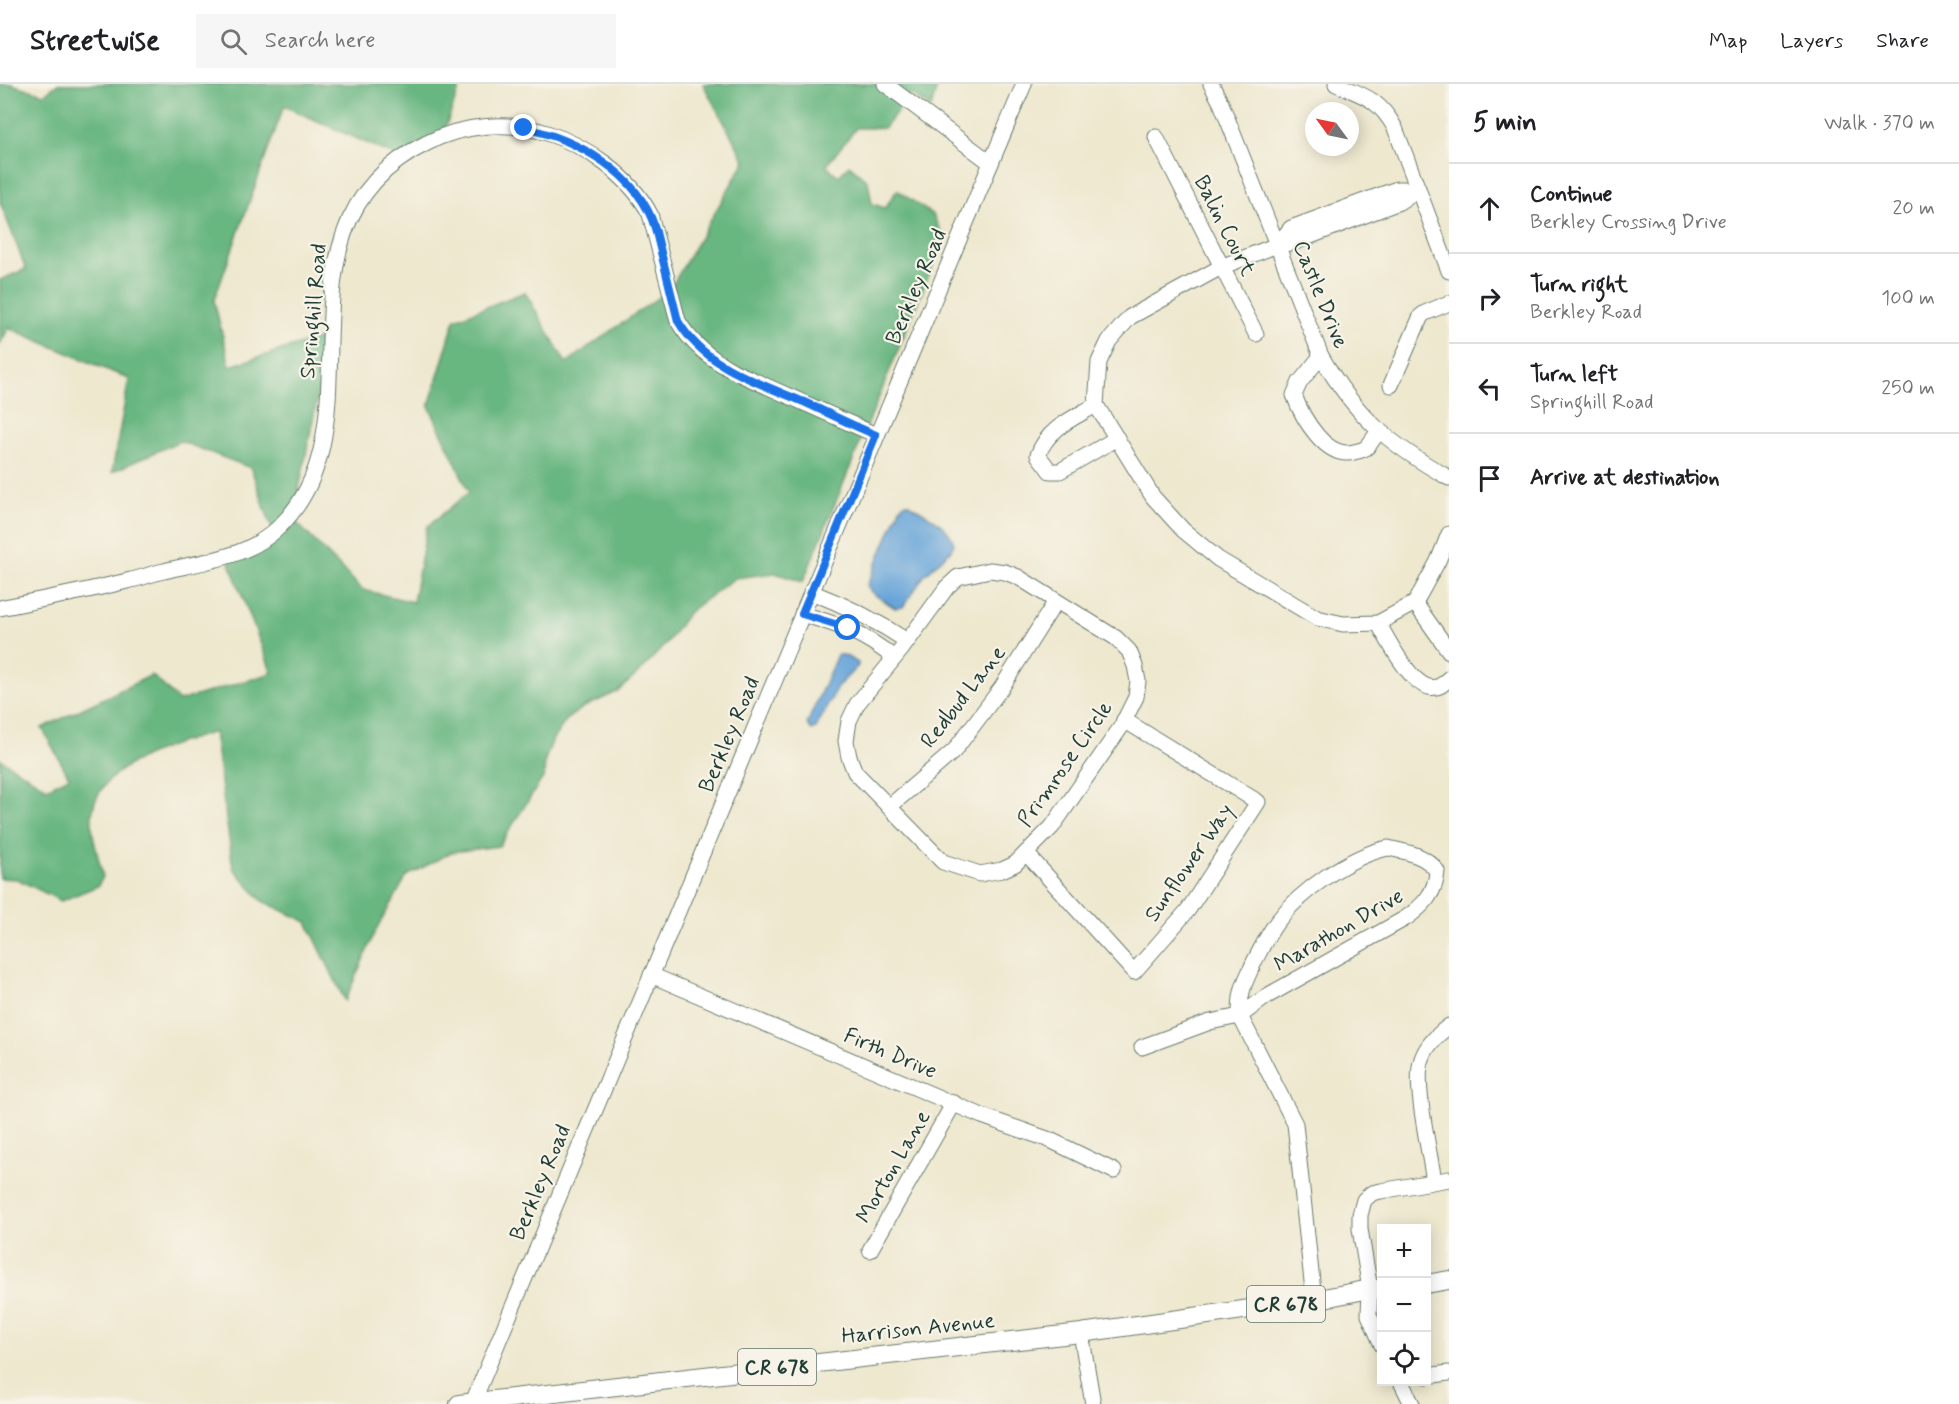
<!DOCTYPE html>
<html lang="en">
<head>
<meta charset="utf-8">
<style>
	:root { --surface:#fff; --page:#f6f6f6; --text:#202124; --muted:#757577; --line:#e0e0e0 }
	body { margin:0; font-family:Mynerve,sans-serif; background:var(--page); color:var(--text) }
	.controls { position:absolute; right:18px; bottom:18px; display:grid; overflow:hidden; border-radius:0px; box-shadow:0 3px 15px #0003 }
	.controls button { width:54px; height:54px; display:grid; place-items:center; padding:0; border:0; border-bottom:2px solid var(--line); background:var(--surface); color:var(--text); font:30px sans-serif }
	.compass { position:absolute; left:1305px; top:18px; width:54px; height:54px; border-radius:50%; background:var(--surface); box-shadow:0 3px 15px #0003; rotate:303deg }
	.stop { position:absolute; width:18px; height:18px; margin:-14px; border:4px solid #1a73e8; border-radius:50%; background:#fff }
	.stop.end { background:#1a73e8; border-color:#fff; box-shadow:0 2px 6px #0008 }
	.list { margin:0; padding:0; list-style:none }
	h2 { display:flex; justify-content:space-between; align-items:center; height:78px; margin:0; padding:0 24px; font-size:26px }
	h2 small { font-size:20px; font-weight:400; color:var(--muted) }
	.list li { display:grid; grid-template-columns:39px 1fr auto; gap:18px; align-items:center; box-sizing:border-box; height:90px; padding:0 24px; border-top:2px solid var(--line) }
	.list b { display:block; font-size:22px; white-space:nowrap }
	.list p { margin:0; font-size:20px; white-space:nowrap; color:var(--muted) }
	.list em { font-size:20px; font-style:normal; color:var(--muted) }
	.icon { flex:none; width:33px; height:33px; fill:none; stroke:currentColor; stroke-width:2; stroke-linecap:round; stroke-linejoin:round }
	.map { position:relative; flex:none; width:1449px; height:1320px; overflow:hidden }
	header { display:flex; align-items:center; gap:36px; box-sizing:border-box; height:84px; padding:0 30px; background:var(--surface); border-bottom:2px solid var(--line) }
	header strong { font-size:28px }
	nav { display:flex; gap:33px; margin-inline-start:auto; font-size:21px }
	.search { width:420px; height:54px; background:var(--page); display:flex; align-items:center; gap:15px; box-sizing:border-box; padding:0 21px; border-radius:0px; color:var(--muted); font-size:22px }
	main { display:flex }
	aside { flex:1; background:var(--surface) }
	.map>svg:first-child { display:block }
</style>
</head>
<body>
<header>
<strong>Streetwise</strong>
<div class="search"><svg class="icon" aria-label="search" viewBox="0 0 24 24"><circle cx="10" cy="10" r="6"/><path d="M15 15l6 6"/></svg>Search here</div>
<nav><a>Map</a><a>Layers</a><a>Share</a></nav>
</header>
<main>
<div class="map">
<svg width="1449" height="1320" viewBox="0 0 1449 1320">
	<rect width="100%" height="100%" fill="#f7f3e8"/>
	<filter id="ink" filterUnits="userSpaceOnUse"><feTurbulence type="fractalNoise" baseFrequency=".0167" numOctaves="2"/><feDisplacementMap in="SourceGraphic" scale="12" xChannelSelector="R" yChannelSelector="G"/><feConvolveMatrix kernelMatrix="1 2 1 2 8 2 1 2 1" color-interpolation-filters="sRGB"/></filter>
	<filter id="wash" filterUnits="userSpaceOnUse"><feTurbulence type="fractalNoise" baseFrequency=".008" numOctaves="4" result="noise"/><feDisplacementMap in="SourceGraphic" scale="24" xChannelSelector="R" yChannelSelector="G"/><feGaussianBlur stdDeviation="1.35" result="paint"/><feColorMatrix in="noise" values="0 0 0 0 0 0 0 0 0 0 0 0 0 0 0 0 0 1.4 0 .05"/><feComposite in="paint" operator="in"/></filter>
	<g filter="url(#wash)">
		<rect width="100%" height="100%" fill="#eee8cf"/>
		<path fill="#68b680" stroke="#447a5a" stroke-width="1.5" d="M0 0H11L44 10 58 0H461L442 53 400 74 284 22 214 216 230 282 330 251 293 435 363 506 413 518 427 443 469 408 429 322 455 235 525 208 566 279 670 205 745 77 703 0H938L931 24 911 10 884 44H856L826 82 839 92 849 81 868 97 872 120 885 124 897 106 933 131 944 154 803 498 775 489 735 494 689 528 667 558 642 586 617 608 584 623 567 635 553 655 545 676 544 692 499 762 452 768 407 792 376 846 345 917 307 838 262 817 233 784 214 648C174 661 94 680 92 733 91 753 99 774 103 793L98 802 61 817 17 795 0 794V675L47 704 69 693 42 644 152 591 179 617 272 589 229 478 273 448 251 384 180 357 112 388 129 295 9 244 0 260V196L26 185 0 118Z"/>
		<g fill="#68a4d9" stroke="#447086" stroke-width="1.5">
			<path d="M907 419C923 428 950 441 954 460L951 466 924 492 903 523 895 524 872 509 867 502 900 424 903 420Z"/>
			<polygon points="837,571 844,571 858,579 858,582 838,602 816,644 812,646 807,640"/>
		</g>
	</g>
	<g filter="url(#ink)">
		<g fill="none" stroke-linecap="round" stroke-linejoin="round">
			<defs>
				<g id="minor">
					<polyline points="885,0 991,79"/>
					<path d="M1211 0 1221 19 1321 272C1356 333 1389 360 1449 394"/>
					<path d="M1336 0C1365 12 1379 15 1395 44L1449 187"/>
					<polyline points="1156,53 1256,250"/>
					<polyline points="1418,105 1399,118 1295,158 1277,161 1221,183 1130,233 1109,257 1099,278 1096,321 1153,413 1183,446 1218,475 1317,534 1343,540 1378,539 1415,519 1438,477 1449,450"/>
					<polyline points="1277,161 1291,144 1397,105 1418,105"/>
					<path d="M1321 272 1300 298 1294 311C1302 333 1326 376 1354 368 1358 367 1364 366 1367 363 1371 359 1375 352 1378 348"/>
					<polyline points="1391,301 1421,232 1425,229 1449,219"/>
					<path d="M1096 321C1072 335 1048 344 1038 371L1050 387H1060L1117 354"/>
					<polygon points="990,486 1005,488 1018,493 1116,554 1129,567 1135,582 1138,597 1136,613 1121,643 1052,743 1015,780 1002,786 980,790 943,778 855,688 849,673 846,657 849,637 857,620 901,566 947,503 958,493"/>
					<path d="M811 508C845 521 877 537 907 557"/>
					<polyline points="1415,519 1449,567"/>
					<path d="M0 524C44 515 88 507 131 496 142 494 153 489 164 487 204 477 247 474 278 444 388 340 258 142 427 59 464 40 508 37 547 49 587 62 630 92 650 130L678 237C691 260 711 275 735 288L876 351"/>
					<path d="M802 530C839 541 864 549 894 574"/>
					<path d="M1378 539C1390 558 1422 629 1449 594"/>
					<polyline points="889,723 954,667 1002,603 1056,517"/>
					<path d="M1388 764C1407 768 1426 771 1437 787 1436 809 1423 822 1406 834L1267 912 1240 932C1240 924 1240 916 1242 908 1244 898 1250 888 1254 878 1261 865 1268 850 1277 838 1301 806 1350 772 1388 764Z"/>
					<polyline points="1026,769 1134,888 1188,826 1258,718 1124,636"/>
					<polyline points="651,891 982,1032 1050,1056 1114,1087"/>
					<polyline points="1142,963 1210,938 1240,932 1295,1040 1314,1216"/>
					<path d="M1434 1097C1430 1070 1414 1001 1421 978 1425 962 1437 951 1449 942"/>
					<polyline points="870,1166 954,1019"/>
					<polyline points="1081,1249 1093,1320"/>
					<polyline points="1382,1261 1369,1231 1370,1205 1360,1145 1360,1131 1364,1116 1372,1109 1381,1107 1449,1095"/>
					<polyline points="1426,1292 1449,1289"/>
					<polyline points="1401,1298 1412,1320"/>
					<polyline points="473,1318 1024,0"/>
				</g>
				<g id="major">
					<polyline points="1426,1200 1449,1196"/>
					<polyline points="459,1320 1081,1249 1314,1216 1370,1205 1382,1205"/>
				</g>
			</defs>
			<use href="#minor" stroke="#67796a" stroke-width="17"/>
			<use href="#major" stroke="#67796a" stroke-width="20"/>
			<use href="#minor" stroke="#fff" stroke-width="15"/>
			<use href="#major" stroke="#fff" stroke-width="18"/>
		</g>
	</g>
	<g fill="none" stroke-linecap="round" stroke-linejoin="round" filter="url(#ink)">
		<path stroke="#1a73e8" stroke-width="8" d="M524 44C577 55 638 89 655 144L678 237C705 283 757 298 804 318 828 329 851 341 876 351L802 530 848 544"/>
	</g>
	<g text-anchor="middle" stroke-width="4.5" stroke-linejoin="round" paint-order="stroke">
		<g fill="#f7f3e8" stroke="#60746a" stroke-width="1.5">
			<rect x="1247" y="1202" width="78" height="36" rx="4.5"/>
			<rect x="738" y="1265" width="78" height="36" rx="4.5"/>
		</g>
		<g font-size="21" font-weight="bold" fill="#1f3d34">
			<text x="1286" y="1227">CR 678</text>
			<text x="777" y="1290">CR 678</text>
		</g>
		<g font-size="22" fill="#1f3d34" stroke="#f7f3e8">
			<text transform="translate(1226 141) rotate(63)" y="8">Balin Court</text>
			<text transform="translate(915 202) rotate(-67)" y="8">Berkley Road</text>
			<text transform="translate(1322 210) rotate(68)" y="8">Castle Drive</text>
			<text transform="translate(312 227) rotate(-85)" y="8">Springhill Road</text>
			<text transform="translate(962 612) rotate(-52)" y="8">Redbud Lane</text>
			<text transform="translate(728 650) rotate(-67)" y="8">Berkley Road</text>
			<text transform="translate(1064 679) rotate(-55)" y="8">Primrose Circle</text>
			<text transform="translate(1188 778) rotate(-55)" y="8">Sunflower Way</text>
			<text transform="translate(1338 845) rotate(-30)" y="8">Marathon Drive</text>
			<text transform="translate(891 968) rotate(23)" y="8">Firth Drive</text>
			<text transform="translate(892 1082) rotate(-60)" y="8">Morton Lane</text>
			<text transform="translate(539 1098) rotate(-67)" y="8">Berkley Road</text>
			<text transform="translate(918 1243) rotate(-6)" y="8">Harrison Avenue</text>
		</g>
	</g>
</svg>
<div class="controls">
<button>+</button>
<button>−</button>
<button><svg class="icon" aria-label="locate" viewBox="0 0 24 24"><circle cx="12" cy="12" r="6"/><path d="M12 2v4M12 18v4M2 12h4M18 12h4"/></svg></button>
</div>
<svg class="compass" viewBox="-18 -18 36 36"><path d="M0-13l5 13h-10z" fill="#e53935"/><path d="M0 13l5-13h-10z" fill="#757577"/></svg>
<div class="stop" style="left:848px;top:544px"></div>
<div class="stop end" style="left:524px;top:44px"></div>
</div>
<aside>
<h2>5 min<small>Walk · 370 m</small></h2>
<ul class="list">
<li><svg class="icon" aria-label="ahead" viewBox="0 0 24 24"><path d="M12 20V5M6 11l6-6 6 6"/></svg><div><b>Continue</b><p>Berkley Crossing Drive</p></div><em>20 m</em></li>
<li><svg class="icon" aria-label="right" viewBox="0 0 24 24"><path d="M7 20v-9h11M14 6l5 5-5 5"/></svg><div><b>Turn right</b><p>Berkley Road</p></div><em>100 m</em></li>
<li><svg class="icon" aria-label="left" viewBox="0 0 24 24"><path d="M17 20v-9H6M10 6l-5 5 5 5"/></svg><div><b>Turn left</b><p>Springhill Road</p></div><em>250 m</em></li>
<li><svg class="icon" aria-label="arrive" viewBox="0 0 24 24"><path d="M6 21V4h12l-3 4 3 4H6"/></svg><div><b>Arrive at destination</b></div></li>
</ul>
</aside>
</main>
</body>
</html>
